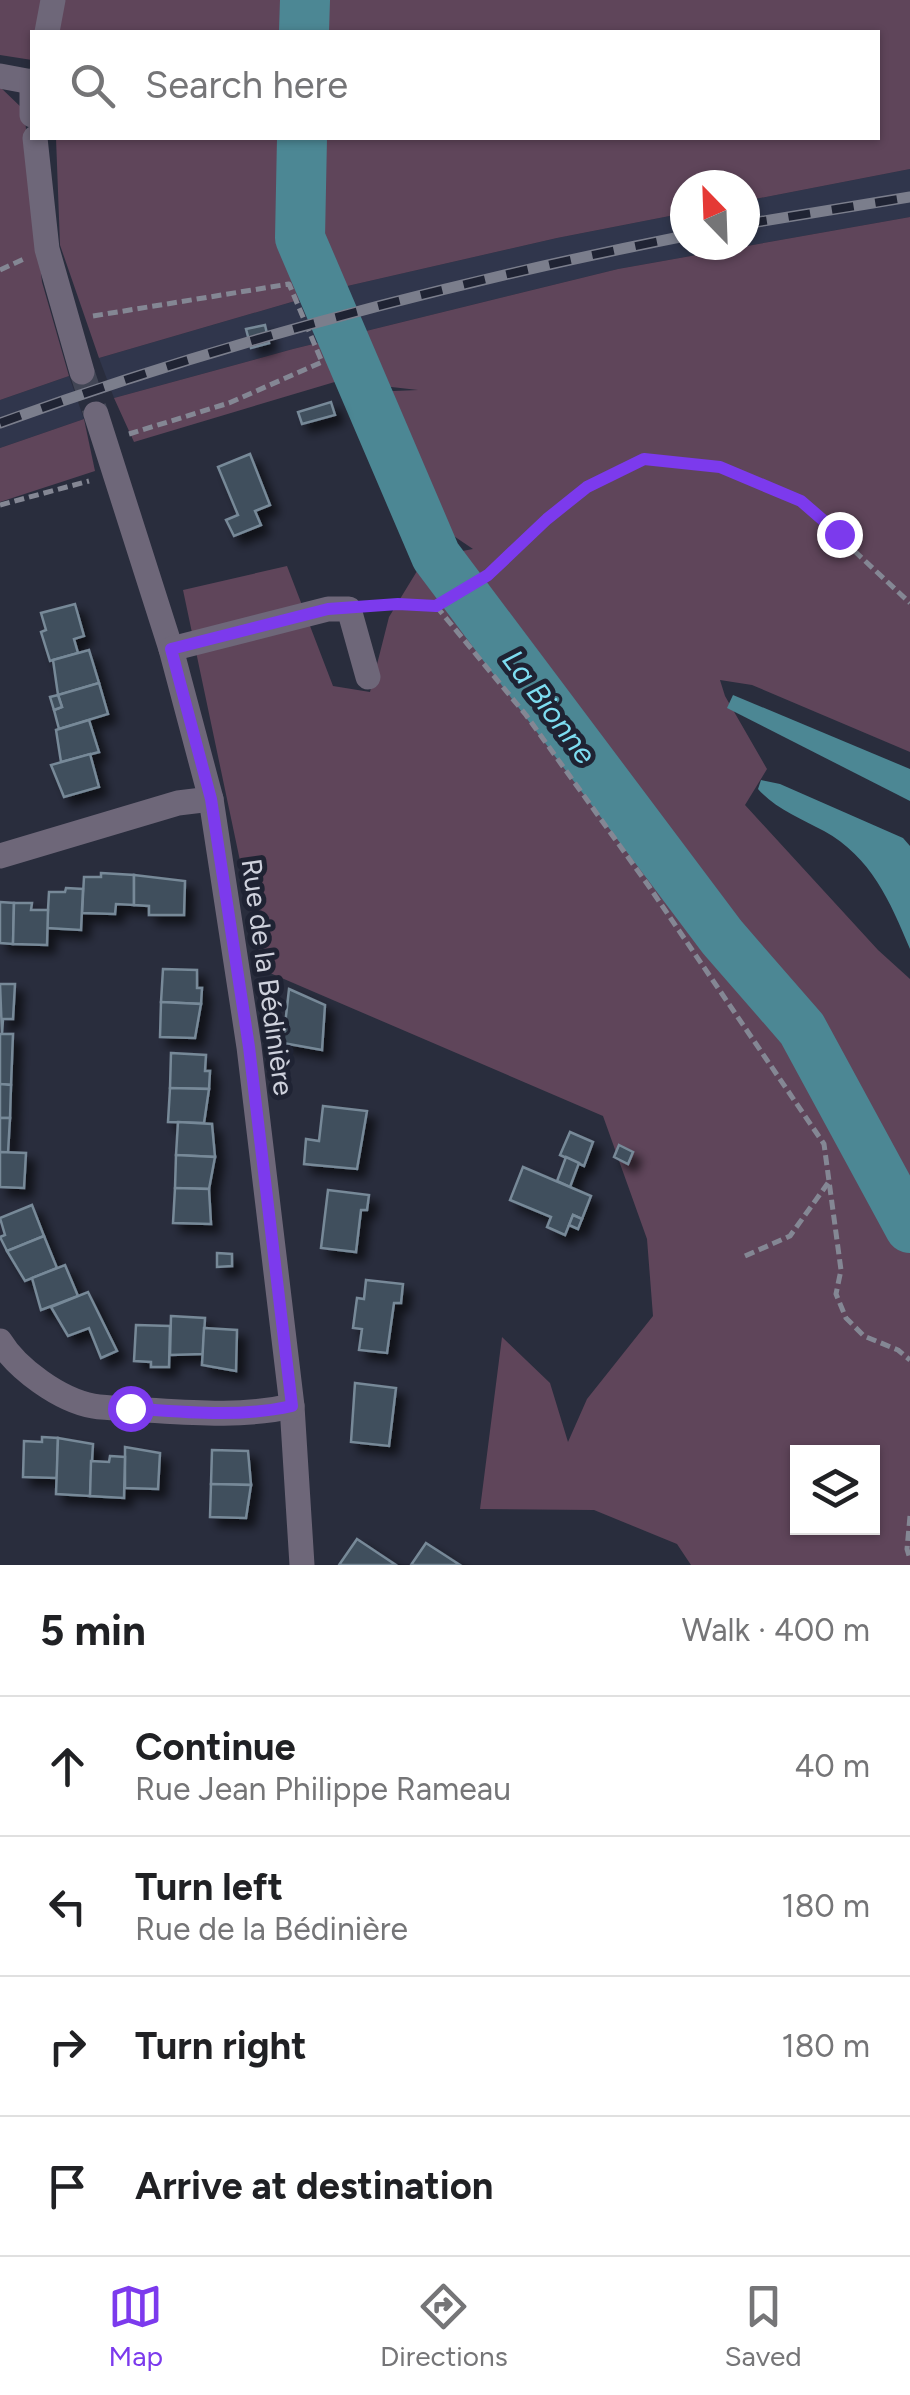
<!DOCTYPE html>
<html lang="en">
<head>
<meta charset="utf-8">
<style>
	:root { --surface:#fff; --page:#f2f2f2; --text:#202124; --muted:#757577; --line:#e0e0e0; --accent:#7c3aed }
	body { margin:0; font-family:Figtree,sans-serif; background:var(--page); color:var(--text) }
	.controls { position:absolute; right:30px; bottom:30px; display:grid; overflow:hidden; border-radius:0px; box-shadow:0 2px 8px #0004 }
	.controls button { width:90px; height:90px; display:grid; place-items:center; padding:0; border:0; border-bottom:2px solid var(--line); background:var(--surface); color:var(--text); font:50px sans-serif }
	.compass { position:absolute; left:670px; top:170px; width:90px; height:90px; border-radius:50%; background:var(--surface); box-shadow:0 2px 8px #0004; rotate:337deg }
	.stop { position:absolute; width:30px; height:30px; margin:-22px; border:8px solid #7c3aed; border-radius:50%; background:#fff }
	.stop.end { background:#7c3aed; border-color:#fff; box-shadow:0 2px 10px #0008 }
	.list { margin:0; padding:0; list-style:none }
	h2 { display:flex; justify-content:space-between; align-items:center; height:130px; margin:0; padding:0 40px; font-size:42px }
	h2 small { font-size:32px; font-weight:400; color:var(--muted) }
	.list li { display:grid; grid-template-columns:65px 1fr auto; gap:30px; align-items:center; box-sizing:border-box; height:140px; padding:0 40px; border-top:2px solid var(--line) }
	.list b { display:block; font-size:38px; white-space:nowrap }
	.list p { margin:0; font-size:32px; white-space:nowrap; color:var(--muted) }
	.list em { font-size:32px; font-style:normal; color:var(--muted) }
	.icon { flex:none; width:55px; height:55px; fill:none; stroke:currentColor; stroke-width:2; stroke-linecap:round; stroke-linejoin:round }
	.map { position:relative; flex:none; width:910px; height:1565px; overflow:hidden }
	.search { position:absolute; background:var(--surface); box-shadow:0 2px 8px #0004; left:30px; right:30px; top:30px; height:110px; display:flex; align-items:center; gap:25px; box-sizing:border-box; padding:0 35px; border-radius:0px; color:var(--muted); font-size:38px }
	.sheet { height:690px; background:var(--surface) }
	nav { display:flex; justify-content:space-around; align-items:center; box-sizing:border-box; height:140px; border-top:2px solid var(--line); background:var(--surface); font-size:28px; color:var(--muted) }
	nav a { display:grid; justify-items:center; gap:5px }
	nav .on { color:var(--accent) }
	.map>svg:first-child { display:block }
</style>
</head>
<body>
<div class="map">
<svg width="910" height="1565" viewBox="0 0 910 1565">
	<defs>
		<filter id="shadow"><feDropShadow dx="8" dy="8" stdDeviation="5" flood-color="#0009"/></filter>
	</defs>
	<rect width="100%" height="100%" fill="#292d3d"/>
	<g fill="#30364c">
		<polygon points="910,169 910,217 618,269 293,349 114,398 99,358 343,287 557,238 685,213 685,245 745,245 745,201"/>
		<polygon points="69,376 84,419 0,448 0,400"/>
	</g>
	<g fill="#5f455a" fill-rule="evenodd">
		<polygon points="0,0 910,0 910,169 745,201 745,185 685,185 685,213 557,238 343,287 99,358 60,245 56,138 878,138 878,32 32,32 32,60 0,55"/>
		<polygon points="0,87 24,110 42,282 69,376 0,400"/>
		<path d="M910 217V752L752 685 720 680 725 696 767 769 745 805 878 950 910 979V1565H691L677 1544 594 1510 480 1509 502 1337 550 1383 568 1442 587 1399 653 1316 647 1239 603 1116 263 970 183 590 287 566 333 686 370 692 389 617 425 558 473 549 427 518 370 392 418 390 338 381 134 442 114 398 293 349 618 269ZM798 1452H872V1528H798Z"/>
		<polygon points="84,419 95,471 0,502 0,448"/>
	</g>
	<g fill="#4c8794">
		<polygon points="733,695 910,769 910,801 727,708"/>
		<path d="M761 780 780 784 903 838 910 846V949C890 901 871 857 824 831 800 818 776 809 758 789Z"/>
	</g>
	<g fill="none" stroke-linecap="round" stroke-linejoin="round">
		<g stroke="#4c8794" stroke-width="50">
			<polyline points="304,32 305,0"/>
			<polyline points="302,138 300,238 436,556 722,937 802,1029 910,1228"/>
		</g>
	</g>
	<g fill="#3f4f5d" stroke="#778998" stroke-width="2.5" filter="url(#shadow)">
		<polygon points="265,325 269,343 251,348 246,329"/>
		<polygon points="331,402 335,415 302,424 298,412"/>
		<polygon points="250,454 270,505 255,511 261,525 234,536 226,520 238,515 218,467"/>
		<polygon points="75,604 84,636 74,639 78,653 50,661 41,632 46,630 41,613"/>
		<polygon points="89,650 99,683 58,695 53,660"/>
		<polygon points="99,683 108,714 59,729 54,710 62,707 58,695"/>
		<polygon points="58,695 62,707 54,710 50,697"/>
		<polygon points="89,720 99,752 61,762 56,730"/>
		<polygon points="90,754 99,787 64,797 51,765"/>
		<polygon points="101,873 134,875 134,905 116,904 115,914 82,913 84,877 101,877"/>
		<polygon points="134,875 185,881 184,915 149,915 149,906 134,905"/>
		<polygon points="66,888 83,889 81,930 47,928 49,892 65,892"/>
		<polygon points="0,902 14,903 13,944 0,943"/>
		<polygon points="14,903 32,903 31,910 48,910 47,945 13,944"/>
		<polygon points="163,969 197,970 197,988 202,988 201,1004 161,1002"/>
		<polygon points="0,984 15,984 13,1019 3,1019 2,1034"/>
		<polygon points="289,989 325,1005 322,1050 283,1043"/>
		<polygon points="161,1002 201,1004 195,1038 160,1037"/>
		<polygon points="0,1034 13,1034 11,1085 0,1084"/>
		<polygon points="171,1053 206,1055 205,1071 210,1071 209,1089 170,1088"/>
		<polygon points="0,1084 11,1085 10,1118 0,1118"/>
		<polygon points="170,1088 209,1089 204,1123 168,1122"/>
		<polygon points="323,1106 367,1111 357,1169 304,1164 306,1139 319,1141"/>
		<polygon points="0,1118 10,1118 8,1153 0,1152"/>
		<polygon points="178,1122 212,1124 215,1157 176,1155"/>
		<polygon points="570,1132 593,1142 584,1166 560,1155"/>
		<polygon points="619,1145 633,1152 628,1164 614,1157"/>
		<polygon points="0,1152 26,1153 24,1188 0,1187"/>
		<polygon points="176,1155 215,1157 209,1189 175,1188"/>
		<polygon points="566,1157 579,1163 570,1187 557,1181"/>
		<polygon points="523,1167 591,1196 582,1219 573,1215 565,1235 547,1227 551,1217 510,1200"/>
		<polygon points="175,1188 209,1189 211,1224 173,1223"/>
		<polygon points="328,1190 369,1195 367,1210 361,1210 356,1252 321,1248"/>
		<polygon points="32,1205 44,1236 7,1251 0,1237 5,1235 0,1218"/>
		<polygon points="573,1215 582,1219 578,1229 569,1225"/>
		<polygon points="44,1236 57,1268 25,1281 7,1251"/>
		<polygon points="217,1253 232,1254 232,1266 217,1267"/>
		<polygon points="65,1265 78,1296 41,1310 32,1278"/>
		<polygon points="366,1280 403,1284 401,1303 394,1303 387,1353 359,1350 362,1329 353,1328 357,1298 364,1299"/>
		<polygon points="88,1292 117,1351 101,1358 89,1328 68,1336 51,1307"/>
		<polygon points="171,1316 205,1318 203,1354 170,1355"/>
		<polygon points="136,1325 170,1326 169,1367 151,1367 151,1362 134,1361"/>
		<polygon points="204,1328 237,1330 236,1371 202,1365"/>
		<polygon points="355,1383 396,1388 389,1446 351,1442"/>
		<polygon points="42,1437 58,1438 57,1478 23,1477 24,1441 42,1442"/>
		<polygon points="58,1438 93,1444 90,1496 56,1494"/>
		<polygon points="125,1447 160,1453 158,1489 125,1488"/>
		<polygon points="212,1450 248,1451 251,1485 211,1484"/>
		<polygon points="110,1456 125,1457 124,1498 90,1496 91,1461 109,1462"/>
		<polygon points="211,1484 251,1485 246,1518 210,1517"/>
		<polygon points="357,1539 396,1565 339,1565"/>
		<polygon points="426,1543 460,1565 411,1565"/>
	</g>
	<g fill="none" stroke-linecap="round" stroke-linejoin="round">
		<polyline stroke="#424655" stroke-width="25" stroke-dasharray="25 12" stroke-linecap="butt" points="82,372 96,414"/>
		<g stroke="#848794" stroke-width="5" stroke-dasharray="10 5" stroke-linecap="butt">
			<polyline points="0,270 26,258"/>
			<polyline points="93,316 289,284 322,362 229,403 129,434"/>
			<polyline points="0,505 89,481"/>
			<polyline points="375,606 399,604 436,606 448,600 488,575 547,519 587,487 644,459 721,467 801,501 910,603"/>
			<polyline points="436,606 526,715 648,885 824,1144 841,1270 836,1294 846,1318 864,1336 898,1350 910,1360"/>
			<polyline points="745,1256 790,1236 828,1183"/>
			<polyline points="910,1516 907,1549 910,1559"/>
		</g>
		<g stroke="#6e6779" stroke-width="25">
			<polyline points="47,32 53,0"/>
			<polyline points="0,76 32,82"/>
			<polyline points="32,81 32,115"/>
			<polyline points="35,138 47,249 82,372"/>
			<polyline points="96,414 171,649 211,799 249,1047 292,1406 302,1565"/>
			<polyline points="171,649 328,609 349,609 368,677"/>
			<polyline points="0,856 178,803 211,799"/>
			<path d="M0 1341C17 1369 60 1400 93 1406 110 1409 129 1408 147 1410 195 1413 244 1417 292 1406"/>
		</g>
		<defs>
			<g id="rail">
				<polyline points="745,224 910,197"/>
				<path d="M0 423C223 342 453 282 685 236"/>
			</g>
		</defs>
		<use href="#rail" stroke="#7b7e8c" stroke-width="11"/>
		<use href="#rail" stroke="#1f2333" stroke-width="8" stroke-dasharray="22" stroke-linecap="butt"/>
	</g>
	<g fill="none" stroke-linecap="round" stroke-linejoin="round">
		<path stroke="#7c3aed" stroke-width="12" d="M130 1408C184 1412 239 1418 292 1406L249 1047 211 799 171 649 328 609 398 604 436 606 488 575 547 519 587 487 644 459 720 467 801 501 839 534"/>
	</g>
	<g text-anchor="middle" stroke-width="10" stroke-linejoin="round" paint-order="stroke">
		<g font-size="28" fill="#ced1dc" stroke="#1f2333">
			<text transform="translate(268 977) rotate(82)" y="10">Rue de la Bédinière</text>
		</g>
		<g font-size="30" font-style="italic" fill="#7eddf1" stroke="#1f2333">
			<text transform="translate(549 707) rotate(53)" y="10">La Bionne</text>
		</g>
	</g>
</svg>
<div class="controls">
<button><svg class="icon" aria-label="layers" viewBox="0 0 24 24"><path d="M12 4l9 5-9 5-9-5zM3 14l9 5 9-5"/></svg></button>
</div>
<svg class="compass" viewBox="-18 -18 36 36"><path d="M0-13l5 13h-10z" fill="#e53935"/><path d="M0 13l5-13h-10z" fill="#757577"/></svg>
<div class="stop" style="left:130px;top:1408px"></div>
<div class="stop end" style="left:839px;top:534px"></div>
<div class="search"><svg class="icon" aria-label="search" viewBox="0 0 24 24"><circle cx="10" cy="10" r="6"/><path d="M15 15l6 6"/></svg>Search here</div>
</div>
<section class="sheet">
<h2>5 min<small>Walk · 400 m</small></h2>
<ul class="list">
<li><svg class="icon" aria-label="ahead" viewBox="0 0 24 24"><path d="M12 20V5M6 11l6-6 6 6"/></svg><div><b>Continue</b><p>Rue Jean Philippe Rameau</p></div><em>40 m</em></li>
<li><svg class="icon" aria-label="left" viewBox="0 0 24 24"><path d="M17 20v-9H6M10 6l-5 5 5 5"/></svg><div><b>Turn left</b><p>Rue de la Bédinière</p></div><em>180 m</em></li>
<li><svg class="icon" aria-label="right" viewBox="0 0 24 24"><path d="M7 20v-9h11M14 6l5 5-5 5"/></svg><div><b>Turn right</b></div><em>180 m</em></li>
<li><svg class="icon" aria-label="arrive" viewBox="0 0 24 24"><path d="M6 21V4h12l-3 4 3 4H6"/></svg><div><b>Arrive at destination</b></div></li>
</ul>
</section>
<nav>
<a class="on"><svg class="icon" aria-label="map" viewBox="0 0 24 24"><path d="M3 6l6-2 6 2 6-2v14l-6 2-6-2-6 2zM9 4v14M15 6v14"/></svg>Map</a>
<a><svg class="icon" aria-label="directions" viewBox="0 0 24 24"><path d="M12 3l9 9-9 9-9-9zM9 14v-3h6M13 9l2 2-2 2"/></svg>Directions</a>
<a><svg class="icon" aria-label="saved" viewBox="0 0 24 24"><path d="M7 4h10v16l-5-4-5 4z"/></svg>Saved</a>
</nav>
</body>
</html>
